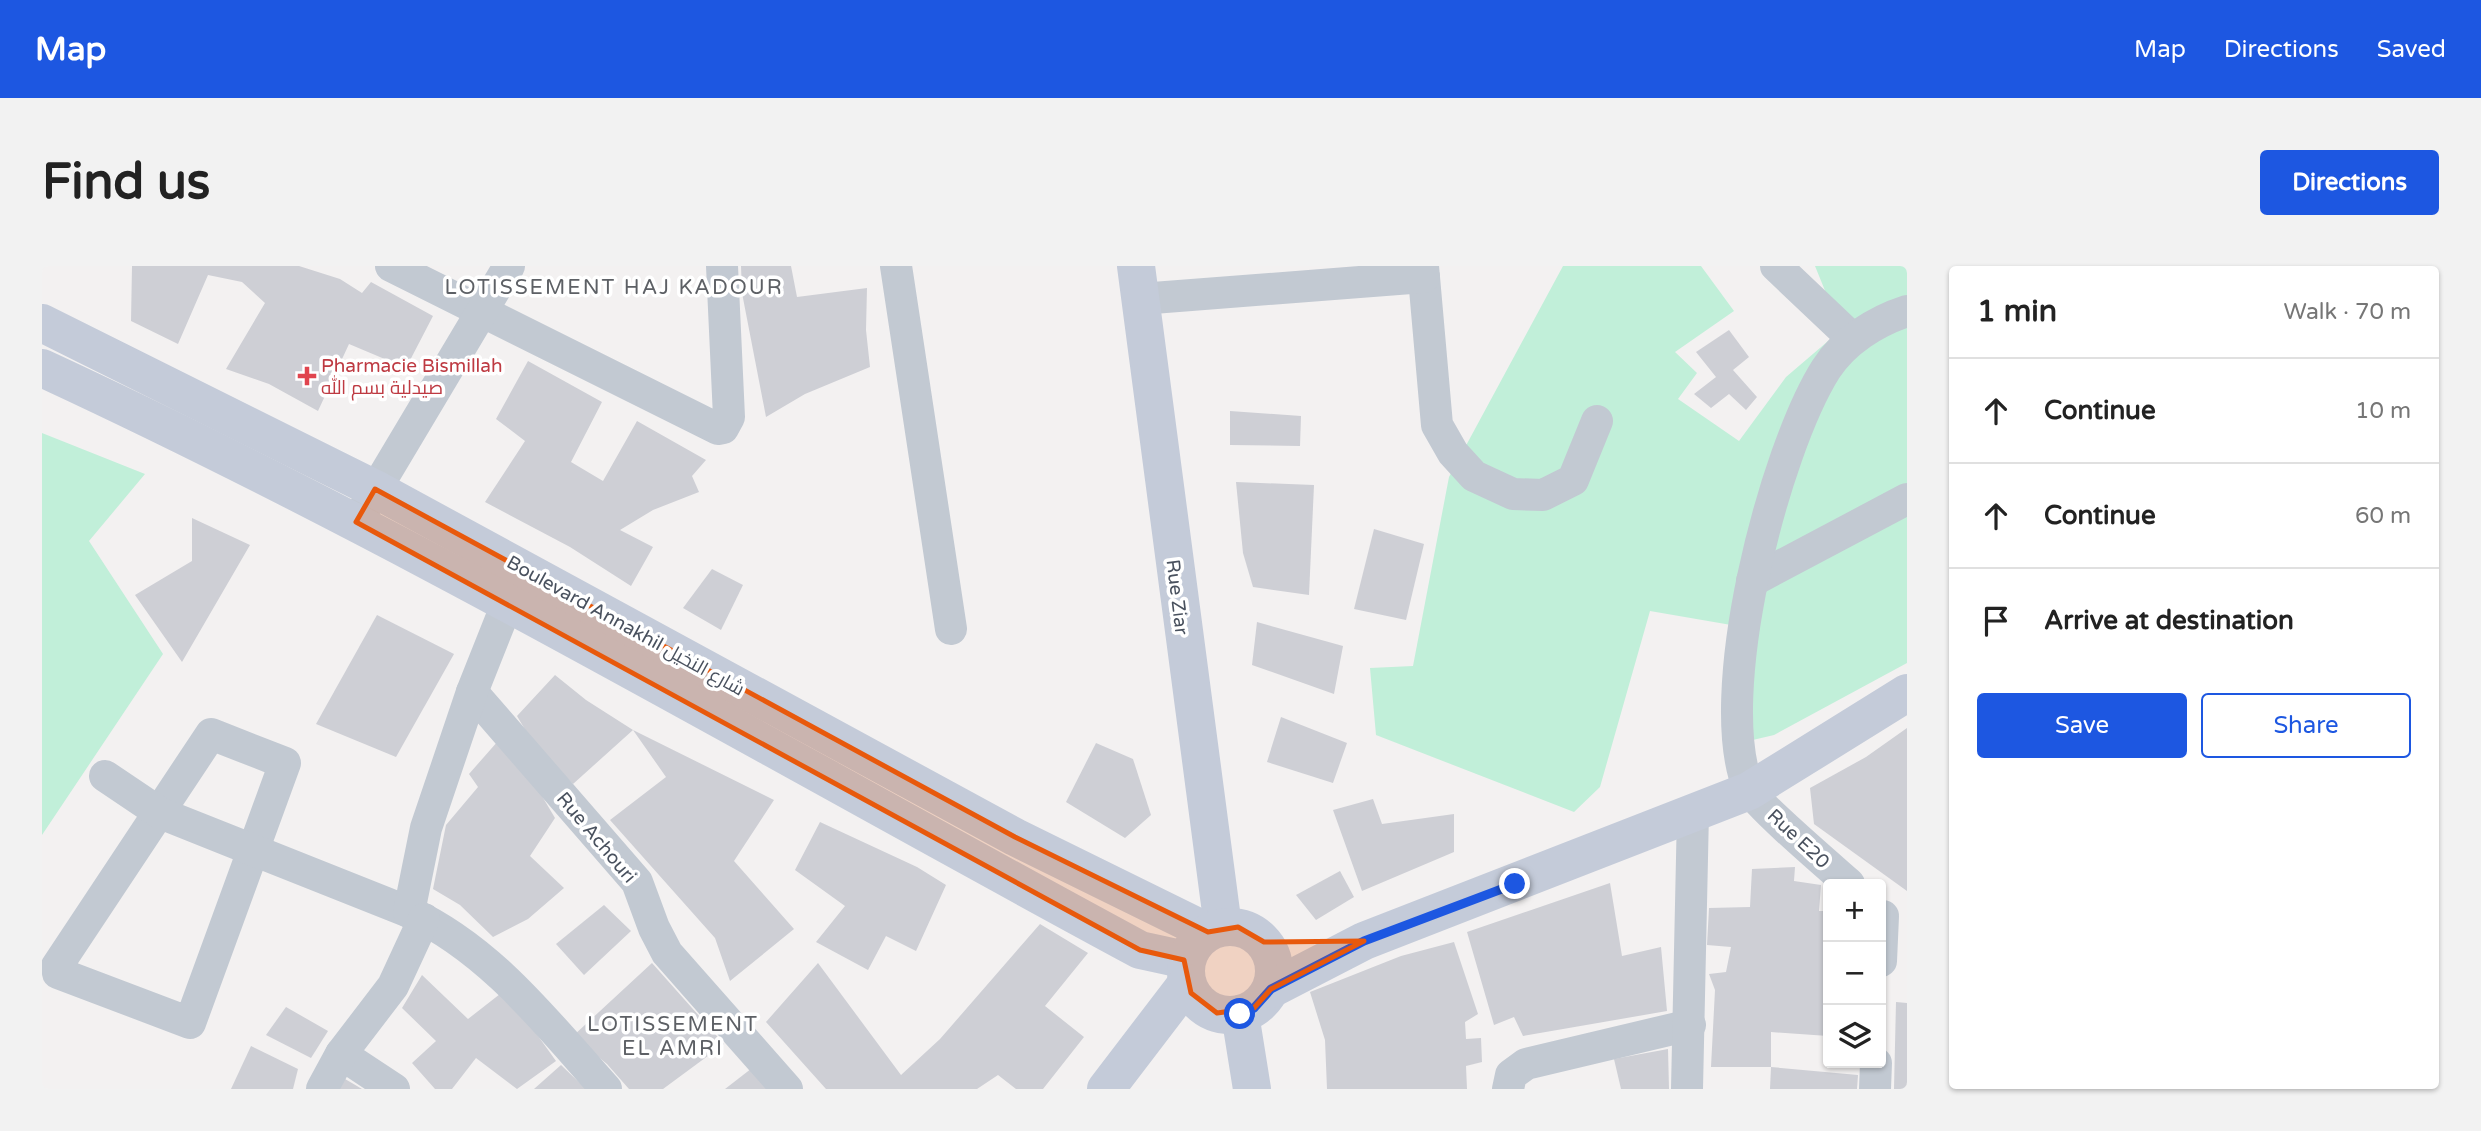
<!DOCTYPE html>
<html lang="en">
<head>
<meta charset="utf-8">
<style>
	:root { --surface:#fff; --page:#f2f2f2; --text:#222; --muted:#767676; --line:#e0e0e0; --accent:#1d57e1 }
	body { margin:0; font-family:"Varela Round",Cairo,sans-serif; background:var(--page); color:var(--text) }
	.controls { position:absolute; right:21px; bottom:21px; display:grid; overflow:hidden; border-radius:7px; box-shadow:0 2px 5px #0004 }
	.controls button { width:63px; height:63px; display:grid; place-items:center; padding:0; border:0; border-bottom:2px solid var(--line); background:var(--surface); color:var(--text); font:35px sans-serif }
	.stop { position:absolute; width:21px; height:21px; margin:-16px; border:5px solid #1d57e1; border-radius:50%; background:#fff }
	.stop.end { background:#1d57e1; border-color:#fff; box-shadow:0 2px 7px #0008 }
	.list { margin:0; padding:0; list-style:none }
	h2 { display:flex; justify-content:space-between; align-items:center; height:91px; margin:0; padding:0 28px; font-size:30px }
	h2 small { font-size:23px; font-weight:400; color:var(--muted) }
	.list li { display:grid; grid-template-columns:46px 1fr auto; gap:21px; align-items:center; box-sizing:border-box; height:105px; padding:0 28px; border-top:2px solid var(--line) }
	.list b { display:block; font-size:26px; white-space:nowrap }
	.list em { font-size:23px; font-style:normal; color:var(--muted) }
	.actions { display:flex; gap:14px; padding:21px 28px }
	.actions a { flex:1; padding:16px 0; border:2px solid var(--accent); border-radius:7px; text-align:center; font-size:24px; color:var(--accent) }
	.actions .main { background:var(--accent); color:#fff }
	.icon { flex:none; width:38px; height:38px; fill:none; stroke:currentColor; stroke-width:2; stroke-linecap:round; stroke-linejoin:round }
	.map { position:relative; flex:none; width:1865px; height:823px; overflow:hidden; border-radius:7px }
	header { display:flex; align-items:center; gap:42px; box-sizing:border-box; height:98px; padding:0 35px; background:var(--accent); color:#fff }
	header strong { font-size:33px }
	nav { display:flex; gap:38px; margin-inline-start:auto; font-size:24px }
	.intro { display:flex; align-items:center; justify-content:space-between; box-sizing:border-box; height:168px; padding:0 42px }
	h1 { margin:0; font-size:49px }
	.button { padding:18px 32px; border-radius:7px; background:var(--accent); color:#fff; font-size:24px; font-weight:700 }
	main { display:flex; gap:42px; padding:0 42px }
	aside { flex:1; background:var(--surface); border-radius:7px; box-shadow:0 2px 5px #0004 }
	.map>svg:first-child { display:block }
</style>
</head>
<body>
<header>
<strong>Map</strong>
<nav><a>Map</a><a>Directions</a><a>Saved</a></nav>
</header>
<div class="intro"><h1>Find us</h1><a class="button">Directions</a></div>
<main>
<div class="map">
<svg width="1865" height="823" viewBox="0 0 1865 823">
	<rect width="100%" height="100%" fill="#f3f1f1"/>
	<g fill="#c1efd9">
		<polygon points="1521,0 1659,0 1692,45 1633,86 1655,107 1636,133 1697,175 1744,111 1799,64 1773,0 1865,0 1865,397 1732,469 1698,477 1695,360 1608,345 1558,521 1532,546 1334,469 1328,402 1371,400 1407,211"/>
		<polygon points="0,167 103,208 47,275 121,388 0,569"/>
	</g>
	<g fill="#cecfd5">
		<polygon points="90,0 257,0 298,13 320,27 329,16 391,50 364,102 307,78 276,145 227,118 184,103 223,37 200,16 166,9 136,78 89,55"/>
		<polygon points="699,0 749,0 755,31 825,22 824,64 828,101 763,128 724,151 700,27"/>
		<polygon points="1687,64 1707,91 1691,104 1715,131 1704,144 1687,128 1669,142 1652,128 1674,111 1654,86"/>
		<polygon points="486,95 560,136 529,196 561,215 595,155 664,194 650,210 657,226 611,244 578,264 611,281 589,320 528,281 443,236 483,175 454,153"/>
		<polygon points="1188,145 1259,150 1258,180 1188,179"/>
		<polygon points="1194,216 1272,219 1267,329 1211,321 1201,287"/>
		<polygon points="150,252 208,279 140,396 93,329 150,295"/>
		<polygon points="1332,263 1382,278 1364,354 1312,343"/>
		<polygon points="670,303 701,319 679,364 641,342"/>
		<polygon points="335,349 412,388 354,491 274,458"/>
		<polygon points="1215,356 1301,380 1292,428 1210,399"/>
		<polygon points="513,409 544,434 591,464 531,518 491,477 475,450"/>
		<polygon points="1239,451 1305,477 1291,517 1225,496"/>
		<polygon points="1865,462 1865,625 1772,558 1768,522 1824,491"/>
		<polygon points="591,464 732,534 692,595 752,663 688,715 673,672 568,554 624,511"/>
		<polygon points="456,475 494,520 513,552 488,590 522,622 486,653 451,671 418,639 391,623 404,559 436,521 427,508"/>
		<polygon points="1054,477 1091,493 1109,549 1083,572 1024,536"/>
		<polygon points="1331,533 1340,558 1412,548 1412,586 1320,625 1291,544"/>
		<polygon points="778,556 875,601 904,619 874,685 844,670 826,704 774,676 803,640 753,604"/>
		<polygon points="1753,601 1752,615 1779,619 1777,645 1786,645 1786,770 1729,766 1729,801 1669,801 1673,724 1667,708 1684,706 1689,681 1665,679 1667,642 1708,641 1710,603"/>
		<polygon points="1298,605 1312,631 1274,654 1254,629"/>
		<polygon points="1568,617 1580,690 1619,681 1625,745 1481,770 1472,751 1452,759 1425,666"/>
		<polygon points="562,639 589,665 542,709 514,678"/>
		<polygon points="998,658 1046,687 1003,740 1042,771 1001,823 974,823 956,809 935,823 784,823 724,756 776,697 859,809 898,773"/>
		<polygon points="1412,676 1436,748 1423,756 1424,773 1439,772 1440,796 1424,800 1425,823 1285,823 1283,774 1268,726 1359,690"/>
		<polygon points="610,697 682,778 621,823 587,823 565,798 531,770"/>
		<polygon points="380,709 426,753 458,728 486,756 514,795 475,823 434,792 410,823 393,823 370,797 394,775 360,742"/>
		<polygon points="1854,736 1865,737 1865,823 1852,823"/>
		<polygon points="244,741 286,765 269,792 224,769"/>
		<polygon points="209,780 256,803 251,823 189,823"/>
		<polygon points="1626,783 1627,823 1579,823 1572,793"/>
		<polygon points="519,799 544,823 492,823"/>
		<polygon points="714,799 734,823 683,823"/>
		<polygon points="1729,801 1816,809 1815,823 1728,823"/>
		<polygon points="298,810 320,823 291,823"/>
	</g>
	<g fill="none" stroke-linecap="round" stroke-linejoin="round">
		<g stroke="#c2c9d2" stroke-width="32">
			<polyline points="349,0 676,163 681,162 687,151 680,0"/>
			<polyline points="854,0 909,363"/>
			<polyline points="1381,0 1395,159 1411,187 1432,210 1471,228 1501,229 1531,214 1555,155"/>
			<polyline points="1734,0 1811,73"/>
			<polyline points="1098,33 1382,11"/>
			<polyline points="322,243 467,0"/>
			<polyline points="1710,315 1865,233"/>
			<polyline points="430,426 595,616 612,662 625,687 745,823"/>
			<polygon points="169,468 243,497 148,757 16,707 15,700"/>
			<path d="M63 510 118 547 367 646C448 683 505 757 564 823"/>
			<path d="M1807 618C1790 603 1713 537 1707 523 1668 432 1732 185 1784 103 1802 75 1834 55 1865 45"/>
			<polyline points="367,646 384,562 430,426 465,338"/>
			<polyline points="1839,695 1841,650"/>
			<polyline points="299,788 352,823"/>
			<polyline points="280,823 299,788 351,720 382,653"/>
			<polyline points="1466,823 1469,809 1484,798 1648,759"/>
			<polyline points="1645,823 1651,546"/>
			<polyline points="1833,823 1834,797"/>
		</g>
		<g stroke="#c4cbd9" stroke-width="38">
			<polyline points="1094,0 1181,661"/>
			<polyline points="0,57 333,223 973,571 1166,666"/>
			<path d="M0 102C376 276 734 488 1098 684L1144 694"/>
			<circle cx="1188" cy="705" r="44"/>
			<polyline points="1229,723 1322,675 1707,525 1865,427"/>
			<polyline points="1198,748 1210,823"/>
			<polyline points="1064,823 1145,717"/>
		</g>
	</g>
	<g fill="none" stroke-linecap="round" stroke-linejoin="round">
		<polyline stroke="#1d57e1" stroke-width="9" points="1198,748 1212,742 1229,723 1322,675 1473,618"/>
	</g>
	<path fill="#e8590c" fill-opacity="0.2" stroke="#e8590c" stroke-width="5" stroke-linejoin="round" d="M333 223 973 571 1166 666 1196 661 1222 676 1322 675 1229 723 1212 742 1175 747 1149 727 1142 694 1098 684 314 256Z"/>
	<path fill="#e0444e" stroke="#fff" stroke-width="2.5" d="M261.5 99.5h7v7h7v7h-7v7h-7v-7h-7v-7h7z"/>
	<g text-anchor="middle" stroke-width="7" stroke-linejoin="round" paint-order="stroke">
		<g font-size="19" fill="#be3a42" stroke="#fff" text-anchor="start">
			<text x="279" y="106">Pharmacie Bismillah<tspan x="279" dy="22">صيدلية بسم الله</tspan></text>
		</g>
		<g font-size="19" fill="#49515e" stroke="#fff">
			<text transform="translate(1136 331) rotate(83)" y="7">Rue Ziar</text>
			<text transform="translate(584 359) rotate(29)" y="7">Boulevard Annakhil شارع النخيل</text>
			<text transform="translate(555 571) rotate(50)" y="7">Rue Achouri</text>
			<text transform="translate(1757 572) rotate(43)" y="7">Rue E20</text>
		</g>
		<g font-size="21" letter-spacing="2" fill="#5d6065" stroke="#fff">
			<text x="572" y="28">LOTISSEMENT HAJ KADOUR</text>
			<text x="631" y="765">LOTISSEMENT<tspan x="631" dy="24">EL AMRI</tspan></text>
		</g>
	</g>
</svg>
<div class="controls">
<button>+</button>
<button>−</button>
<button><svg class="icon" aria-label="layers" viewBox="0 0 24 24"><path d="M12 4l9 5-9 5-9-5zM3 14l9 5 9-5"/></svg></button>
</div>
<div class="stop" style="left:1198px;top:748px"></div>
<div class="stop end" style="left:1473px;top:618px"></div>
</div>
<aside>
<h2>1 min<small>Walk · 70 m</small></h2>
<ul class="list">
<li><svg class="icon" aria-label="ahead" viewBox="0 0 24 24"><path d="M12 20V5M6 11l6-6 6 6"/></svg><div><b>Continue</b></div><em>10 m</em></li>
<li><svg class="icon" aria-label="ahead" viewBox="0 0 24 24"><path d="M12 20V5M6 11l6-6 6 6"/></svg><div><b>Continue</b></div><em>60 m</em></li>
<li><svg class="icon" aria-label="arrive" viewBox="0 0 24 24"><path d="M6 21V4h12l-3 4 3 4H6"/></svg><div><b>Arrive at destination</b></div></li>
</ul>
<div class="actions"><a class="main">Save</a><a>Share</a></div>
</aside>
</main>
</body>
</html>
